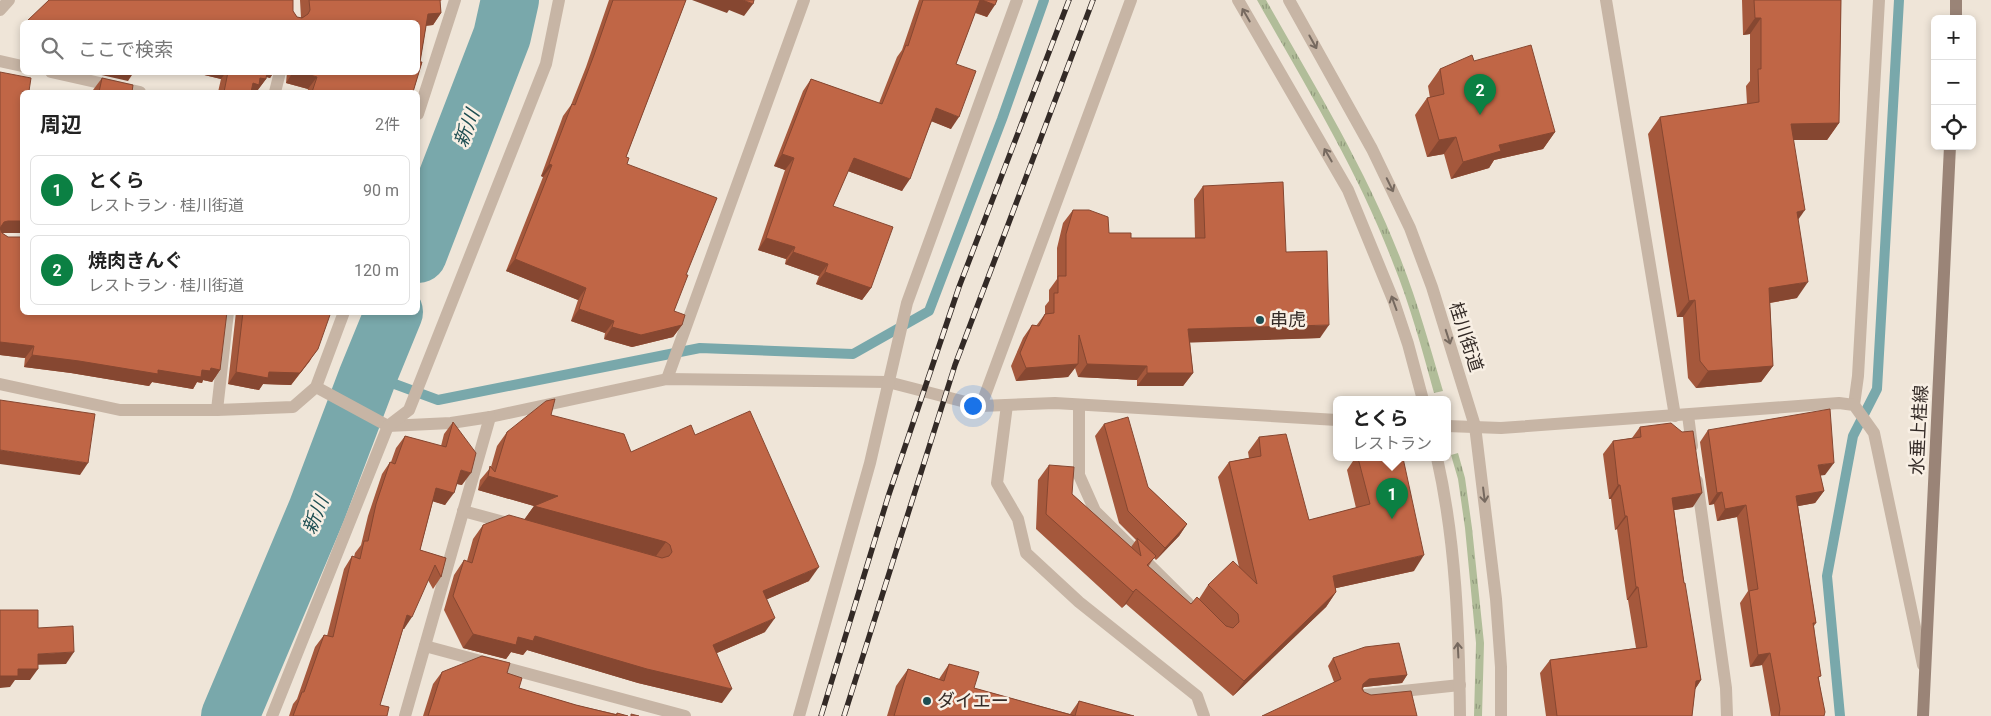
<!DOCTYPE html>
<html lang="ja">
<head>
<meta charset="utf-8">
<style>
	:root { --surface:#fff; --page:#f2f2f2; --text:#222; --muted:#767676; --line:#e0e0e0; --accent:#0b8043 }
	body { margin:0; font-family:Roboto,"Noto Sans JP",sans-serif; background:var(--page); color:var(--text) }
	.controls { position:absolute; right:15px; top:15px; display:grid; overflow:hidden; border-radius:8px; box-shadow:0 2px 8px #0003 }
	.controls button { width:45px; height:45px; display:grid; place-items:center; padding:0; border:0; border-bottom:1px solid var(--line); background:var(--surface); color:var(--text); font:25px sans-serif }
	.you { position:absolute; left:972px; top:405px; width:18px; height:18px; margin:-12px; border:4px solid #fff; border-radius:50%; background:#1a73e8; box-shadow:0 0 0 8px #1a73e833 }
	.badge { display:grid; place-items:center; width:32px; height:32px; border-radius:50%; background:var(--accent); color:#fff; font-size:16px; font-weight:700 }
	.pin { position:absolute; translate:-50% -41px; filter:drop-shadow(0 1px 2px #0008) }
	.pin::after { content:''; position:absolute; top:26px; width:18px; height:15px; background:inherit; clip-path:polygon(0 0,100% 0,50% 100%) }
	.popup { position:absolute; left:1333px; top:396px; width:118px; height:65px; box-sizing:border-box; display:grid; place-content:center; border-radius:8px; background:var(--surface); filter:drop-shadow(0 1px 4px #0005); font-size:16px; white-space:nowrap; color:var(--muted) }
	.popup b { font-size:19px; color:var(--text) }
	.popup::after { content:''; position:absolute; left:50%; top:100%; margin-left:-10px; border:10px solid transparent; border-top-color:var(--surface) }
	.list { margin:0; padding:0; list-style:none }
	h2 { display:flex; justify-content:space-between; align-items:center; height:65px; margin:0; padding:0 20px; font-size:21px }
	h2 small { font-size:16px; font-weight:400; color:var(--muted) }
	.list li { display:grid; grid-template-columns:32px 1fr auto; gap:15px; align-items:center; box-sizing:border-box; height:70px; margin:0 10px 10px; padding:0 10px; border:1px solid var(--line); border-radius:8px }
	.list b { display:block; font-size:19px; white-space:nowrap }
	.list p { margin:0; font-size:16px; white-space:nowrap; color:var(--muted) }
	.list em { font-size:16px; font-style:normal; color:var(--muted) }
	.icon { flex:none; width:28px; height:28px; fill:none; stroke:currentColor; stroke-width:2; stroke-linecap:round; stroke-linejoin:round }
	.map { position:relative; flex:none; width:1991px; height:716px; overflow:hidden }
	.search { position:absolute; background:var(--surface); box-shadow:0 2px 8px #0003; left:20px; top:20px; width:400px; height:55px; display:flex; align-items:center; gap:12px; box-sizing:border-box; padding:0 18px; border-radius:8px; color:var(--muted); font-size:19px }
	.panel { position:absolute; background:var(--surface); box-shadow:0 2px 8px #0003; left:20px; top:90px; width:400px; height:225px; border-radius:8px }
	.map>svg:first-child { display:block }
</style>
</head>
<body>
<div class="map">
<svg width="1991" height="716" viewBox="0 0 1991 716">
	<defs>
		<pattern id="grass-tufts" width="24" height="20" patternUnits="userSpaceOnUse" patternTransform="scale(1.25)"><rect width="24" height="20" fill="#b1bd99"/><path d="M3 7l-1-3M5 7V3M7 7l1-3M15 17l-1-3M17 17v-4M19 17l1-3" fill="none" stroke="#919a7d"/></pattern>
	</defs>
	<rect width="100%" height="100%" fill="#efe5d8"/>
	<g fill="url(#grass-tufts)">
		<path d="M1257 0H1266C1314 85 1366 169 1401 260 1418 303 1430 347 1443 391L1434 393C1422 349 1410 305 1393 263 1358 171 1305 85 1257 0Z"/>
		<polygon points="1458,453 1465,478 1472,528 1484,643 1482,716 1474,716 1476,643 1465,528 1458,479 1451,455"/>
	</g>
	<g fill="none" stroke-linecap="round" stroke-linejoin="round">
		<g stroke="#79a8ab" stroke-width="10">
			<polyline points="369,372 392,383 438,400 700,348 853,354 929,311 1002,119 1044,0"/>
			<polyline points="1840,716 1827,576 1853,436 1877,389 1899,0"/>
		</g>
		<g stroke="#79a8ab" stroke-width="58">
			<polyline points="418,254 502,36 510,0"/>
			<polyline points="230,716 317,510 367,378 394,312"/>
		</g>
		<polyline stroke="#c7b5a5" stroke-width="12" points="1007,405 997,483 1018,519 1026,553 1079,602 1197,696 1204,716"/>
		<g stroke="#c7b5a5" stroke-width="12">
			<polyline points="1606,0 1675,416"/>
			<polyline points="0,61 22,66"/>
			<polyline points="51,72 140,92"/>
			<polyline points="275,92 280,72"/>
			<polyline points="418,114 455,0"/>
			<polyline points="667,379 804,0"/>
			<polyline points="0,384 120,410 217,410 293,407 316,387 344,312"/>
			<polyline points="316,387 388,426 451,423 490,417 667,379 888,382 981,406 1055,403 1337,420"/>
			<polyline points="1079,405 1079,475 1095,511 1188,603"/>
			<polyline points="1854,405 1858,376 1879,0"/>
			<polyline points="981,406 1131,0"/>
			<polyline points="217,410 228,312"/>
			<polyline points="1688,415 1692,446"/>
			<polyline points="1447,426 1501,428 1839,403 1854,405 1874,433 1923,665"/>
			<polyline points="1697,481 1726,688 1727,716"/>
			<polyline points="463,511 511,524"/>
			<polyline points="425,646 685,716"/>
			<polyline points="1365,695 1460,685"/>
			<polyline points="272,716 388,426 409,410 546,64 559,0"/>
			<polyline points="405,716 490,417"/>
			<polyline points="799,716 870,463 907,303 1017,0"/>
		</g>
		<g stroke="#c7b5a5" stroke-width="12">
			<polyline points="1238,0 1348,190 1394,302 1408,344 1423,400"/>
			<polyline points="1289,0 1372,149 1410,228 1432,287 1475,426 1496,599 1501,667 1501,716"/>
			<polyline points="0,10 9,0"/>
			<path d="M1437 458C1456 542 1459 630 1460 716"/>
		</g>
		<g stroke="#9a8477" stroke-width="12">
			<polyline points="1956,19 1956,0"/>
			<polyline points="1923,716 1950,146"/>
		</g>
		<defs>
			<g id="rail">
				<polyline points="821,716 888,497 959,287 1069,0"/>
				<polyline points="844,716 955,365 1093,0"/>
			</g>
		</defs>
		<use href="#rail" stroke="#332a26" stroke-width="5.5"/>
		<use href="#rail" stroke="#f8efe4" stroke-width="4" stroke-dasharray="11" stroke-linecap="butt"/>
	</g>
	<g fill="#a5583c">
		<polygon points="49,0 293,0 293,11 297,17 301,18 300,0 442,0 440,1 441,13 433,25 426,26 420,62 422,62 413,92 307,92 308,89 286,83 287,72 418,72 418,22 27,22"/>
		<polygon points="609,0 686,0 626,157 627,164 686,275 674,311 682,325 673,337 632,347 604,339 605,333 571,321 578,300 506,271 543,177 541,176 563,116 571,105 586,67"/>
		<polygon points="919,0 997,0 987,17 975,13 956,64 951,129 932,121 902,191 848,171 833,206 871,288 862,300 816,284 819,276 785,264 786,259 758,250 785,170 774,166 803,91 811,79 879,103 897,57 902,50"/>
		<polygon points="1742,0 1841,0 1839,123 1827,140 1793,140 1798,220 1797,298 1770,303 1773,366 1761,382 1696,388 1688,378 1683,317 1677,317 1648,134 1660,117 1747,104 1746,86 1750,81 1750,34 1743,35"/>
		<polygon points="22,29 22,38 20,32"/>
		<polygon points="1474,61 1555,132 1543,149 1494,160 1489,168 1451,179 1444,154 1427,157 1415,115 1427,98 1430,98 1428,86 1440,69"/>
		<polygon points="0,72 29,91 22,92 22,233 2,233 220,370 212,382 203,380 202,383 197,382 193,389 152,382 149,386 71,373 24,367 25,358 0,355"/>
		<polygon points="192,72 274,72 270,78 266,77 266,79 257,91 255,90 254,92 218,92 221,79"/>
		<polygon points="102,78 132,92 93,92 93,90"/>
		<polygon points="1203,186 1286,252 1320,338 1190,342 1193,373 1183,386 1137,386 1137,380 1078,377 1075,368 1068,377 1016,381 1011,366 1023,338 1032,325 1036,326 1045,314 1045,306 1049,301 1049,290 1057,279 1057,248 1063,223 1073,210 1109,233 1131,238 1195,238 1194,199"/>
		<polygon points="236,312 331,312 310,361 291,385 263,384 259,390 228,384"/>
		<polygon points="551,415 631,452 695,435 809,581 767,599 765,632 717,653 722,703 638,683 527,650 523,655 511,652 506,659 463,648 444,610 454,575 464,560 467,561 473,539 483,525 524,520 534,506 478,490 480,480 491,467 497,446 507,432"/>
		<polygon points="453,422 462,485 457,484 445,505 433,501 420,550 446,558 441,577 433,589 428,580 404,629 403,629 380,705 387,716 289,716 293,704 297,699 315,647 324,635 327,636 344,569 352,556 354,557 355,553 361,545 368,516 382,474 390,462 391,462 396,448 405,436 441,446 444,434"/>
		<polygon points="1104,424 1148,487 1187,524 1179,536 1156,560 1154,558 1148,567 1191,604 1199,599 1208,585 1239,567 1218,477 1229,462 1249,458 1248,452 1259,437 1309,520 1356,508 1347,470 1355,458 1403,458 1414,571 1336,588 1336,592 1326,607 1233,696 1126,604 1122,608 1036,529 1038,480 1049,465 1072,494 1131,547 1136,540 1119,523 1095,436"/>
		<polygon points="1640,427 1693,507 1674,510 1684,583 1701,680 1695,689 1692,716 1546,716 1540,673 1550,660 1636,648 1628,600 1627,600 1617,529 1615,530 1611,499 1609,499 1603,454 1613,441 1632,438"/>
		<polygon points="1708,430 1825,475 1820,475 1824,491 1815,503 1798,506 1816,623 1814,626 1819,679 1824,716 1771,716 1762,665 1750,667 1740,603 1748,591 1737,517 1717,521 1714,504 1709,505 1700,442"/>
		<polygon points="1333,658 1407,675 1402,683 1364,687 1363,688 1364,692 1334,682 1328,666"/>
		<polygon points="949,664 974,688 1070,714 1079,701 1134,716 887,716 896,686 908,669 939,679"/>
		<polygon points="442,672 507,673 519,688 576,705 616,714 617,713 628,716 423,716 433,684"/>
	</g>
	<g fill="#864731">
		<polygon points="692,0 743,0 753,4 744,16 729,10 727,13"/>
		<polygon points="980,0 982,0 995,5 987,17 972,11"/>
		<polygon points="441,13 433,25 419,26 428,14"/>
		<polygon points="1755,18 1761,18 1750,34 1743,35"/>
		<polygon points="98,72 134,72 128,81 97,74"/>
		<polygon points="192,72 226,72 221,79"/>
		<polygon points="263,72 274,72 270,78 261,75"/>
		<polygon points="293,72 300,72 317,77 308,89 286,83"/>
		<polygon points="260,78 266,79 257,91 255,90 254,92 246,92 253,83"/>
		<polygon points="936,108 959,117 951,129 928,120"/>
		<polygon points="1839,123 1827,140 1779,140 1791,124"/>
		<polygon points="1555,132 1543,149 1494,160 1489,168 1451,179 1463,162 1499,145"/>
		<polygon points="1456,137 1444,154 1427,157 1439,140"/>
		<polygon points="782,154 794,158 785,170 774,166"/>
		<polygon points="854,158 910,179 902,191 845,170"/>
		<polygon points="549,164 552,165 543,177 541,176"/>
		<polygon points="1805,210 1793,227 1797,212"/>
		<polygon points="8,221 22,221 22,233 0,233 0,228 4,222"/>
		<polygon points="766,238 795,247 786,259 758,250"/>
		<polygon points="793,252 828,264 819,276 785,264"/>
		<polygon points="515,259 586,288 578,300 506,271"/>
		<polygon points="825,272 871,288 862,300 816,284"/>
		<polygon points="1808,282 1797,298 1757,305 1769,288"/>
		<polygon points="1695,300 1683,317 1677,317 1689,301"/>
		<polygon points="579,309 614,321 605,333 571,321"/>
		<polygon points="682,325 673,337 632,347 604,339 612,327"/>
		<polygon points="1329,325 1320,338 1179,343 1188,329"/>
		<polygon points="0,342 34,346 25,358 0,355"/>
		<polygon points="318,349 291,385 263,384 259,390 228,384 236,372 269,372"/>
		<polygon points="32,355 158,370 202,370 211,368 220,370 212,382 203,380 202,383 197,382 193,389 152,382 149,386 71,373 24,367"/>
		<polygon points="1078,364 1068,377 1016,381 1026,368"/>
		<polygon points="1087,364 1147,366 1137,380 1078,377"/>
		<polygon points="1773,366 1761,382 1696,388 1708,371"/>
		<polygon points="1147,373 1193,373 1183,386 1137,386"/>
		<polygon points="0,450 88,463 80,475 0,464"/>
		<polygon points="1834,463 1825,475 1810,477 1818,465"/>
		<polygon points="461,470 471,473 462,485 452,483"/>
		<polygon points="488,476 558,496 666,542 656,556 524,520 534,506 478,490"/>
		<polygon points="1618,485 1620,485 1611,499 1609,499"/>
		<polygon points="436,488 454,493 445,505 428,500"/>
		<polygon points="1824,491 1815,503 1788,508 1796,496"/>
		<polygon points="1722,492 1714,504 1709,505 1717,493"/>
		<polygon points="1702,493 1693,507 1663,512 1672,498"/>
		<polygon points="1746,505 1737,517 1717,521 1725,509"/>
		<polygon points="1625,516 1627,516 1617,529 1615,530"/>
		<polygon points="1187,524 1179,536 1156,560 1165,548"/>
		<polygon points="1424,555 1414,571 1323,591 1333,576"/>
		<polygon points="819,567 809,581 754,605 763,591"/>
		<polygon points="1636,587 1638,587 1628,600 1627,600"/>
		<polygon points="1136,589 1126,604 1122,608 1133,592"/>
		<polygon points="1336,592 1326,607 1233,696 1244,681"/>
		<polygon points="407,615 412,617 404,629 398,627"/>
		<polygon points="775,618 765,632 703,659 713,645"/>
		<polygon points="473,634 518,637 535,636 732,689 722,703 638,683 527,650 523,655 511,652 506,659 463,648"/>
		<polygon points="74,652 66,664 30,665 38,654"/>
		<polygon points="1770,653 1762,665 1750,667 1758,655"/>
		<polygon points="18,669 38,669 30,680 15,680 10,687 0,688 0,676"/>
		<polygon points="1407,675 1402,683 1364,687 1358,691 1363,684 1369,679"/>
		<polygon points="1701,680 1692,694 1696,681"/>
	</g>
	<g fill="#c06646" stroke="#864731">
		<polygon points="49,0 293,0 293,11 297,17 302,18 308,14 310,10 309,0 440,0 441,13 428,14 420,62 422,62 413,92 312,92 317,77 300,72 418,72 418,22 29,22 28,20"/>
		<polygon points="613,0 686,0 626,157 629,158 627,164 717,198 686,275 688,275 674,311 685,315 682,325 641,335 612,327 614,321 579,309 586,288 515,259 552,165 549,164 572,104 575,105 594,55"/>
		<polygon points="743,0 754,0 753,4"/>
		<polygon points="923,0 980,0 956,64 976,71 959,117 936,108 910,179 854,158 833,206 893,227 871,288 825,272 828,264 793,252 795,247 766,238 794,158 782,154 811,79 882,104 906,45 908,46"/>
		<polygon points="982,0 997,0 995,5"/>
		<polygon points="1754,0 1841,0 1839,123 1791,124 1805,210 1797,212 1808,282 1769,288 1773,366 1708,371 1700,361 1695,300 1689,301 1660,117 1759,102 1758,69 1761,69 1761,18 1755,18"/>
		<polygon points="1531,45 1555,132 1499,145 1501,151 1463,162 1456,137 1439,140 1427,98 1444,94 1440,69 1472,55 1474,61"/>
		<polygon points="0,72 31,78 29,91 33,92 22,92 22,221 8,221 4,222 0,228 2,233 8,237 22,237 22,312 227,312 220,370 211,368 210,371 202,370 201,377 158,370 158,374 79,361 32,355 34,346 0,342"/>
		<polygon points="228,72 267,72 266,79 260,78 259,85 253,83 251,92 224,92"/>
		<polygon points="102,78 133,85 132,92 99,92"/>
		<polygon points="1283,182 1286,252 1327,251 1329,325 1188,329 1193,373 1147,373 1147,366 1087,364 1079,335 1078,364 1026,368 1020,353 1032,325 1039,326 1045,314 1054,313 1054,293 1058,293 1058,276 1066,276 1066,234 1073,210 1089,210 1108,217 1109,233 1131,233 1131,238 1205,238 1203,186"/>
		<polygon points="243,312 331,312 318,349 300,373 269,372 268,378 236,372"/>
		<polygon points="555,399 551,415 624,434 631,452 691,425 695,435 750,411 819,567 763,591 775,618 713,645 732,689 647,669 535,636 533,641 518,637 516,645 473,634 453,596 464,560 472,563 483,525 509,515 662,558 669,556 672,552 670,545 666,542 534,506 558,496 488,476 490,466 495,472 507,432 546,401"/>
		<polygon points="0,400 95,414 88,463 0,450"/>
		<polygon points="1830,409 1834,463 1818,465 1824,491 1796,496 1816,623 1813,623 1821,676 1818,677 1825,712 1824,716 1779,716 1780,709 1770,653 1758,655 1749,591 1758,589 1746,505 1725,509 1722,492 1717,493 1708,430"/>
		<polygon points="1128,417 1148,487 1187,524 1165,548 1128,511 1104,424"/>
		<polygon points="453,422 476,453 471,473 461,470 454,493 436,488 420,550 446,558 441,577 435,565 412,617 407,615 380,705 389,707 387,716 293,716 302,692 304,692 324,635 333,637 352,556 360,559 364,541 368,541 376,504 390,462 395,464 405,436 446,447"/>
		<polygon points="1671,423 1682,432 1693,431 1702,493 1672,498 1684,583 1685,583 1701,680 1696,681 1692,716 1557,716 1550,660 1647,647 1638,587 1636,587 1627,516 1625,516 1620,485 1618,485 1613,441 1641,437 1640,427"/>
		<polygon points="1286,434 1309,520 1370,504 1358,458 1403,458 1424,555 1333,576 1336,592 1244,681 1136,589 1133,592 1046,514 1049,465 1074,467 1072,494 1141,556 1137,538 1156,556 1147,565 1191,604 1197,597 1226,626 1233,628 1239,622 1238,614 1208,585 1233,561 1257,584 1229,462 1261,456 1259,437"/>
		<polygon points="0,610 38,610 38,628 73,626 74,652 38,654 38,669 18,669 18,676 0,676"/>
		<polygon points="1399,643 1407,675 1369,679 1363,684 1362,689 1364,692 1371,695 1411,691 1417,716 1262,716 1341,679 1333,658 1365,647"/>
		<polygon points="482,656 510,663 507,673 522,678 519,688 576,705 617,715 617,713 628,716 428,716 442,672"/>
		<polygon points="949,664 979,672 974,688 1075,716 1079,701 1134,716 894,716 908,669 944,681"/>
		<polygon points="631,714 639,716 631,716"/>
	</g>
	<defs><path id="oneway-shaft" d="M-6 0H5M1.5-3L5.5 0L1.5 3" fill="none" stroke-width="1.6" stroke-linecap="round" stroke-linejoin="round" transform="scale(1.25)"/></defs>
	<g stroke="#76695f">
		<use href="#oneway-shaft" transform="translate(1246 15) rotate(-120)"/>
		<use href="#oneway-shaft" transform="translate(1313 42) rotate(61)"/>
		<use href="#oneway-shaft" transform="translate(1328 155) rotate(-120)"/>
		<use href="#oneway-shaft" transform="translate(1390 185) rotate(64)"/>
		<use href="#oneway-shaft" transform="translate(1394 303) rotate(-110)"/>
		<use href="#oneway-shaft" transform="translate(1448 337) rotate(72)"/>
		<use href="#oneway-shaft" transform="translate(1484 495) rotate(83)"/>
		<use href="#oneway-shaft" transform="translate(1458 650) rotate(-93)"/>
	</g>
	<g fill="#1e4e52" stroke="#f8efe4" stroke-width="2">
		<circle cx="1260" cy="320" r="5"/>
		<circle cx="927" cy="701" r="5"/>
	</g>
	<g text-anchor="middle" stroke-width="5" stroke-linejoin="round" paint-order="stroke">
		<g font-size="18" fill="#332a26" stroke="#f8efe4" text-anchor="start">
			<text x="1270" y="326">串虎</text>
			<text x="937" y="707">ダイエー</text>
		</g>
		<g font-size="18" fill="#332a26" stroke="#f8efe4">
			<text transform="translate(1466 337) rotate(72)" y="6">桂川街道</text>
			<text transform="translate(1919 430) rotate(-87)" y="6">水垂上桂線</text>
		</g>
		<g font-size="19" font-style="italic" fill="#1e4e52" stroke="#f8efe4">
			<text transform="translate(466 128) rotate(-69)" y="7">新川</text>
			<text transform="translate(315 515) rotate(-68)" y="7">新川</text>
		</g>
	</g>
</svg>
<div class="controls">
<button>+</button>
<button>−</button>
<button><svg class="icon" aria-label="locate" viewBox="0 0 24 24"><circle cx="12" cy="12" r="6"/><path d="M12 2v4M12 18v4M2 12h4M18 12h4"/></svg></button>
</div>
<div class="you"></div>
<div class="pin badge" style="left:1392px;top:519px">1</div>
<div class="popup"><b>とくら</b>レストラン</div>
<div class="pin badge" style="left:1480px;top:115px">2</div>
<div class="search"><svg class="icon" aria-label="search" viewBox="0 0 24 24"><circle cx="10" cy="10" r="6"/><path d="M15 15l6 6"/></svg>ここで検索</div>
<section class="panel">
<h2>周辺<small>2件</small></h2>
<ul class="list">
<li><span class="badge">1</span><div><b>とくら</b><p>レストラン · 桂川街道</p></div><em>90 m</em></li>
<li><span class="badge">2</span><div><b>焼肉きんぐ</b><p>レストラン · 桂川街道</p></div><em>120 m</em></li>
</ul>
</section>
</div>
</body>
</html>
